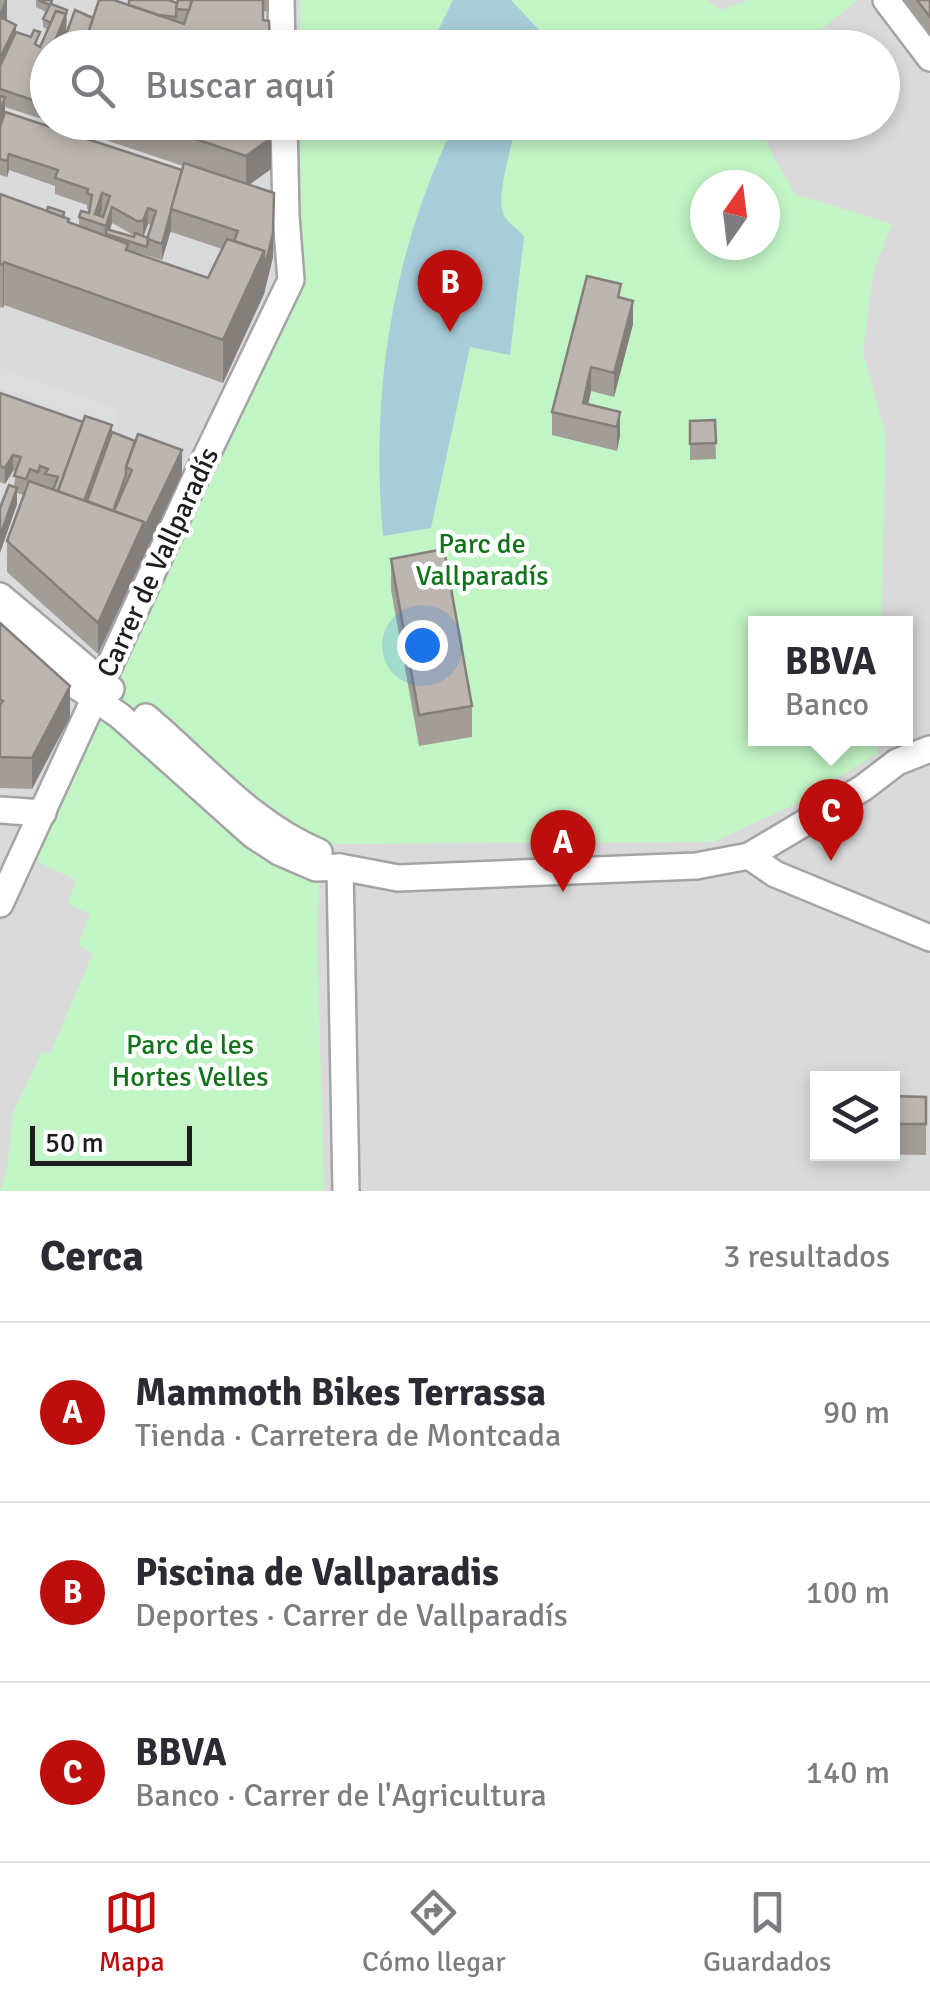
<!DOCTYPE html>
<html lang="es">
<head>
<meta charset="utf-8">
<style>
	:root { --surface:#fff; --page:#f7f7f7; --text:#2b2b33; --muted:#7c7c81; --line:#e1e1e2; --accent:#bc0e0d }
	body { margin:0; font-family:Signika,sans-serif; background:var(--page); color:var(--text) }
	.controls { position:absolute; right:30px; bottom:30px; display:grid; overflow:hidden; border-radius:0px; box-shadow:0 5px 15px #0003 }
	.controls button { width:90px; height:90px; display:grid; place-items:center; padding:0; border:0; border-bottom:2px solid var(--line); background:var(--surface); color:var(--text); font:50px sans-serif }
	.compass { position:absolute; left:690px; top:170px; width:90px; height:90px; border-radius:50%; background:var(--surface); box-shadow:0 5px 15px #0003; rotate:14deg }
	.scale { position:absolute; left:30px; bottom:25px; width:162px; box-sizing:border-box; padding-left:10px; border:5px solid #1d1d1d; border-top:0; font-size:28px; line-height:35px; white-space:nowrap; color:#1d1d1d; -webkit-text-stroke:8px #fff; paint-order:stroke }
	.you { position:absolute; left:422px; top:645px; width:35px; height:35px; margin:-25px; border:8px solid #fff; border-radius:50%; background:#1a73e8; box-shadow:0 0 0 15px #1a73e833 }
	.badge { display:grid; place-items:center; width:65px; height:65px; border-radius:50%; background:var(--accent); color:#fff; font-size:32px; font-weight:700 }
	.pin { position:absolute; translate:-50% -82px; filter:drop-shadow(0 2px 5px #0008) }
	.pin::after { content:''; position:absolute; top:52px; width:35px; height:30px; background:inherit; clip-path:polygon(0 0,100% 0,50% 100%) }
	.popup { position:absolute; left:748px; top:616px; width:165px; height:130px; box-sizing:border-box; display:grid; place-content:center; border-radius:0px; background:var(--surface); filter:drop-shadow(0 2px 8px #0005); font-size:32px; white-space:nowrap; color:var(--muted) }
	.popup b { font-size:38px; color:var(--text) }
	.popup::after { content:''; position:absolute; left:50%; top:100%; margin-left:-20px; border:20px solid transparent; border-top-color:var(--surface) }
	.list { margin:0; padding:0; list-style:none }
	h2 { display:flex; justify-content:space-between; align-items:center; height:130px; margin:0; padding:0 40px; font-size:42px }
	h2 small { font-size:32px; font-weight:400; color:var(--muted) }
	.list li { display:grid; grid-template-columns:65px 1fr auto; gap:30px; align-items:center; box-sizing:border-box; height:180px; padding:0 40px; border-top:2px solid var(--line) }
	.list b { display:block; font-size:38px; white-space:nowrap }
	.list p { margin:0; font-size:32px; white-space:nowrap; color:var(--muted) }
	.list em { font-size:32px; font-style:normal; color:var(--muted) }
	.icon { flex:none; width:55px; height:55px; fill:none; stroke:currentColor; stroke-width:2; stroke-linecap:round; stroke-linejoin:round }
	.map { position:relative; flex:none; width:930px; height:1191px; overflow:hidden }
	.search { position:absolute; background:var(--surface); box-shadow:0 5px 15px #0003; left:30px; right:30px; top:30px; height:110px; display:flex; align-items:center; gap:25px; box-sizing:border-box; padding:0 35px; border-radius:55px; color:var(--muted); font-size:38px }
	.sheet { height:670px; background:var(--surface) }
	nav { display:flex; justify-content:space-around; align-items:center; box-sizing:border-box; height:140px; border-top:2px solid var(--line); background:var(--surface); font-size:28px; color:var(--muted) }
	nav a { display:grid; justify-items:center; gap:5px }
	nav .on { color:var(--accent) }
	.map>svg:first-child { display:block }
</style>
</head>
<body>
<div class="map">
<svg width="930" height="1191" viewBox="0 0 930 1191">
	<rect width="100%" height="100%" fill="#edeae3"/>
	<path fill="#dbdada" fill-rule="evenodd" d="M0 0H930V1191H0ZM48 48H882V122H48ZM705 185H765V245H705ZM756 624H906V738H756ZM818 1078H892V1154H818Z"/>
	<g fill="#c2f5c6" fill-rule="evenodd">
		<polygon points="300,0 707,0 721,10 749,0 858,0 798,48 300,47"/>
		<path d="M300 123H759L773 156 795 194 892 224 873 273 863 352 886 436 881 623 756 624V738L877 739V754L793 805 714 842 333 844 319 883 317 934 324 1191H0L7 1170 13 1112 42 1052 50 1054 93 953 78 945 90 914 68 904 76 880 31 859 99 718 301 272ZM705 185H765V245H705Z"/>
	</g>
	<polygon fill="#ddd" points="0,368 118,409 113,429 0,388"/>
	<g fill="#a6cdd8">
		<polygon points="453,0 511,0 554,46 430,47"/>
		<path d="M455 123H515C513 147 496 192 503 213 507 224 519 228 524 237L510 355 470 347 431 528 383 536C370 391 392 253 455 123Z"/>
	</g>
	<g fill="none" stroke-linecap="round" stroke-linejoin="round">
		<defs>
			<g id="minor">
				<polyline points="281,0 282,48"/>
				<polyline points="886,0 930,58"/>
				<polyline points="0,596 111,689"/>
				<polyline points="0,625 56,672 120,716 253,835 279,852 316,868 340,867 398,878 696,866 749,856 863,788 897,762 930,749"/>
				<path d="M146 717C201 763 251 824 319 852"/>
				<polyline points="0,810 43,813"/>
				<polyline points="749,856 775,874 930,938"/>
				<polyline points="340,867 346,1191"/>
				<polyline points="0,904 198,473 291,280 286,216 284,122"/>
			</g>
		</defs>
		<use href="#minor" stroke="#a4a4a4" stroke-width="30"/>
		<use href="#minor" stroke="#fff" stroke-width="25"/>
	</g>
	<g fill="#a39d97" fill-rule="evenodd">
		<path d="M0 0H7V20L16 32 40 46 48 30 43 27V19L46 12 36 7V0H52V4L67 18 66 31 59 48H48V121L5 107V112L182 170 183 166 52 122H271V169L249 185 273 257 264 294 223 383 4 305 3 308 0 307V194L64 218 69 223 79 226V217L89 213 90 210 87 209V205L55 194V186L9 170 7 177 0 175ZM112 223 135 236 134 237 110 230ZM148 224 151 225 148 238 144 236ZM171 230V232L222 249 208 278 128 250 162 260Z"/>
		<polygon points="178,0 269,0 269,12 263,11 263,20 269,21 270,48 61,48 93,18 177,3"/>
		<polygon points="904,0 930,0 930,34"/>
		<polygon points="621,298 633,324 614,397 591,391 588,405 620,412 620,436 617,451 552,435 552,412"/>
		<polygon points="0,393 112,432 182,474 98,654 7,572 7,541 24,495 17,493 17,504 0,553 0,508 14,486 16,472 13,471 5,484 0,482"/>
		<polygon points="715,420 716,459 690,460 690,421"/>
		<polygon points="391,559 472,706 472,737 419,746 391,590"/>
		<polygon points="0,623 70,717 32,789 0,788"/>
		<polygon points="892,1096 926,1097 926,1155 856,1154 892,1154"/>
	</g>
	<g fill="#847f7b">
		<polygon points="5,0 7,0 7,20 0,36 0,12"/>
		<polygon points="67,10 66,31 59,48 52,48"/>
		<polygon points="16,25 16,49 0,82 0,58"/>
		<polygon points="5,97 5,128 0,144 0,113"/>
		<polygon points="271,138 271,169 246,187 246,156"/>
		<polygon points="9,154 9,170 7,177 7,161"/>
		<polygon points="102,193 102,210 97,223 95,214"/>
		<polygon points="112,207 112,223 108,235 106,234 106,226"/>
		<polygon points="148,208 148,224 143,237 143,221"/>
		<polygon points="171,214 171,230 162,260 162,244"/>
		<polygon points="274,217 273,257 264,294 264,270"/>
		<polygon points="264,251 264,294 223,383 223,340"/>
		<polygon points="4,262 4,305 3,308 3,265"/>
		<polygon points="633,301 633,324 614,397 614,373"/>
		<polygon points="591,367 591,391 585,419 583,403"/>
		<polygon points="620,412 620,436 617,451 617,427"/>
		<polygon points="112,425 112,449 87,516 82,507"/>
		<polygon points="182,450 182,474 98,654 98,623 144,522"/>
		<polygon points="13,455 13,471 5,484 5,468"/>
		<polygon points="17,488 17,504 0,553 0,536"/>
		<polygon points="70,686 70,717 32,789 32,758"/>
	</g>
	<g fill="#bdb6b0" stroke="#847f7b" stroke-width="2.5" fill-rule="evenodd">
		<polygon points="38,0 52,0 51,4 67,10 66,14 56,11 51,23 43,19 50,5"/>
		<polygon points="99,0 114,0 184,24 192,0 263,0 263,20 269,21 270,45 262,43 262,48 83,48"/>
		<polygon points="129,0 169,0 177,3 176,17 159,15 129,5"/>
		<polygon points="178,0 192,0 189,10 176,9"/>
		<polygon points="917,0 930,0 930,17"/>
		<polygon points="75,10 93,18 83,48 61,48"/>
		<polygon points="56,11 66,14 52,48 48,48 48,85 44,96 44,104 0,89 0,66 16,32 31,37 34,30 40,32 35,44 40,47"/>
		<polygon points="0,17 16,25 0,58"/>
		<polygon points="0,96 5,97 0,113"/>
		<path d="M5 112 182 170 162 244 147 239 156 211 148 208 143 221H137L112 207 106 226 79 217 81 211 89 213 92 195 87 193 88 189 55 178 58 170 9 154 7 161 0 159V127ZM102 193 110 196 103 217 95 214Z"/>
		<polygon points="145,122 271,122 271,138 246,156"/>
		<polygon points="184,163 274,193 273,233 264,270 264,251 234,241 238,231 171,209"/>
		<polygon points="0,194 69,219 68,222 128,244 126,250 208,278 227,239 264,251 223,340 4,262 3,265 0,264"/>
		<polygon points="48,207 64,212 63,217 47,211"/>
		<polygon points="106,229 134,237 135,233 148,238 147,247 106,234"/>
		<polygon points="587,276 621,284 618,297 633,301 614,373 591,367 583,403 620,412 617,427 552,412"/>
		<polygon points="0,393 83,422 58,491 53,490 58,477 45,474 48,469 40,466 38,472 30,469 26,479 14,476 21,457 13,455 5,468 0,466"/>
		<polygon points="85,416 112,425 84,501 58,491"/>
		<polygon points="715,420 716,443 690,444 690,421"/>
		<polygon points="112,432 135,441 126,467 126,475 113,511 87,501"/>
		<polygon points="138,434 182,450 144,529 144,522 114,511 132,470 126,467"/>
		<polygon points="29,481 144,522 98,623 7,541"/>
		<polygon points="9,485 17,488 0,536 0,508"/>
		<polygon points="444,549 472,706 419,715 391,559"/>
		<polygon points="0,623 70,686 32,758 0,757 0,705 3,701 0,699"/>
		<polygon points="892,1096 926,1097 926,1124 892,1124"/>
	</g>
	<g text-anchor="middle" stroke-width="9" stroke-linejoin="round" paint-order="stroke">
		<g font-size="28" fill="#12731b" stroke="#fff">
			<text x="482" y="553">Parc de<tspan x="482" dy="32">Vallparadís</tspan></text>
			<text x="190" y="1054">Parc de les<tspan x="190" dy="32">Hortes Velles</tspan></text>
		</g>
		<g font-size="28" fill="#1d1d1d" stroke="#fff">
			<text transform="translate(157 562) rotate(-65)" y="10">Carrer de Vallparadís</text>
		</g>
	</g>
</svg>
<div class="controls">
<button><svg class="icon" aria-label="layers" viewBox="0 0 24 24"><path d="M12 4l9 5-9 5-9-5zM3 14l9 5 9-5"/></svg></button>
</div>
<svg class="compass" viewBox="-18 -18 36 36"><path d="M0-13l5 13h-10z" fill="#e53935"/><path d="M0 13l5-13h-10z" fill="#7c7c81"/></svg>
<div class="scale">50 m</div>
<div class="you"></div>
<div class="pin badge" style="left:563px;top:892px">A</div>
<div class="pin badge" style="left:450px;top:332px">B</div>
<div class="pin badge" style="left:831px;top:861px">C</div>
<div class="popup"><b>BBVA</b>Banco</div>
<div class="search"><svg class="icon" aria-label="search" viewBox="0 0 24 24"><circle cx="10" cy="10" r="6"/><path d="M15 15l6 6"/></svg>Buscar aquí</div>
</div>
<section class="sheet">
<h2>Cerca<small>3 resultados</small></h2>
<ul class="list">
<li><span class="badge">A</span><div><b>Mammoth Bikes Terrassa</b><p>Tienda · Carretera de Montcada</p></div><em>90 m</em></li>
<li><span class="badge">B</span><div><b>Piscina de Vallparadis</b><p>Deportes · Carrer de Vallparadís</p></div><em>100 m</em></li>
<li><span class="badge">C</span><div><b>BBVA</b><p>Banco · Carrer de l'Agricultura</p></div><em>140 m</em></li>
</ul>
</section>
<nav>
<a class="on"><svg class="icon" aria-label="map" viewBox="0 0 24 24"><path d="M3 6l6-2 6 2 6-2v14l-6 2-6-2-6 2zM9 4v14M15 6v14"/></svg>Mapa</a>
<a><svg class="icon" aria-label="directions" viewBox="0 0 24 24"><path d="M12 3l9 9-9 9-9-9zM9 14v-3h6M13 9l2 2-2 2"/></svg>Cómo llegar</a>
<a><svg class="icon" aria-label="saved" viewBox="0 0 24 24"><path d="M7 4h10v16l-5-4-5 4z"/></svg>Guardados</a>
</nav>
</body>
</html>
